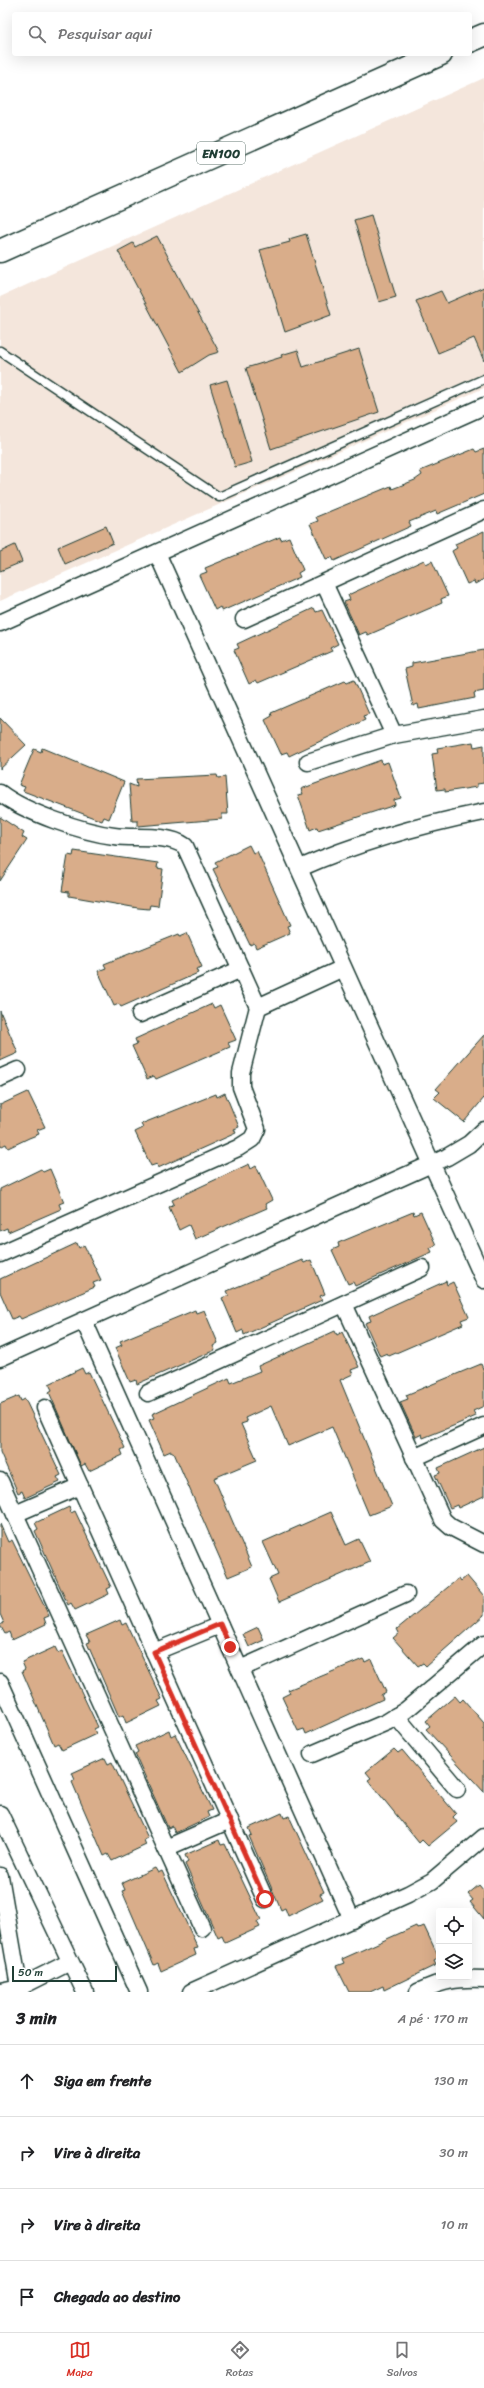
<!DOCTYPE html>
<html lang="pt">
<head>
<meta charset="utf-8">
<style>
	:root { --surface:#fff; --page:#f2f2f2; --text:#202124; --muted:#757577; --line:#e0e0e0; --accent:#d93025 }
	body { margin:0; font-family:Sriracha,sans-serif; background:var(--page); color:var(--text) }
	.controls { position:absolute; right:12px; bottom:12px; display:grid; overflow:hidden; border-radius:4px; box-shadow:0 4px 16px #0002 }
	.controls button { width:36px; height:36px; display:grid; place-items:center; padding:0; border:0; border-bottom:1px solid var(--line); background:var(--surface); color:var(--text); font:20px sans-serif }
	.scale { position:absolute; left:12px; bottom:10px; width:105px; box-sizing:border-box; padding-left:4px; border:2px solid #1f3d34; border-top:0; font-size:11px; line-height:14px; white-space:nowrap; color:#1f3d34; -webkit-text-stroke:3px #fff; paint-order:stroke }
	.stop { position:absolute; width:12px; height:12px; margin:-9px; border:3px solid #d93025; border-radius:50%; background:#fff }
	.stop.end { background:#d93025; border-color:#fff; box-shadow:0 1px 4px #0008 }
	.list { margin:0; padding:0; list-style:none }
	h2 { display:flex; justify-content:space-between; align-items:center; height:52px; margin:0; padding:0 16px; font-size:17px }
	h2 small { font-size:13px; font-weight:400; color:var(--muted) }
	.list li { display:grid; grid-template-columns:26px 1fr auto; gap:12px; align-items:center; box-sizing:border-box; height:72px; padding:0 16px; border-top:1px solid var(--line) }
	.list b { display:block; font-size:15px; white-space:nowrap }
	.list em { font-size:13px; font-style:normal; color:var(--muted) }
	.icon { flex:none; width:22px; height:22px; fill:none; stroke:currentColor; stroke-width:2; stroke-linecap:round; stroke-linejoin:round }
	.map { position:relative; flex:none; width:484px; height:1992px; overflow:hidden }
	.search { position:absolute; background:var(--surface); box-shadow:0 4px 16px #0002; left:12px; right:12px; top:12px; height:44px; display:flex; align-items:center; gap:10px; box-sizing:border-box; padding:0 14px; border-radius:4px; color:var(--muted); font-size:15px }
	.sheet { height:340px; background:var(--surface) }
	nav { display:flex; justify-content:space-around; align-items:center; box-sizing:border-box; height:56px; border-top:1px solid var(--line); background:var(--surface); font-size:11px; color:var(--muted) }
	nav a { display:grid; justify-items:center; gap:2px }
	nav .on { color:var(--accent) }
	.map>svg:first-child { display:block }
</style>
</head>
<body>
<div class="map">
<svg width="484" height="1992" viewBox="0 0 484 1992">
	<rect width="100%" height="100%" fill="#fff"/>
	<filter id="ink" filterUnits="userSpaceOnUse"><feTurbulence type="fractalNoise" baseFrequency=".025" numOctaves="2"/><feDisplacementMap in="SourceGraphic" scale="8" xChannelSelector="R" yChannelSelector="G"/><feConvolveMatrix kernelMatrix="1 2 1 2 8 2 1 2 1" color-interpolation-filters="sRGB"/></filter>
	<g filter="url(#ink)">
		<polygon fill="#f4e6dc" points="484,78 484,388 0,601 0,297"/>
		<g fill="#d9ad8a" stroke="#1f3d34">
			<polygon points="371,215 396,297 379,302 354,220"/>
			<polygon points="306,234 331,315 285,332 260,250 290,242 289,239"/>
			<polygon points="157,236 219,352 209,355 182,372 118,251 133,243 135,247"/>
			<polygon points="484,287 484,361 474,338 438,353 416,301 441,291 447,303"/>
			<polygon points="359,349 379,412 271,449 246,368 282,357 281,355 298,350 303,367"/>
			<polygon points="227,380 252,462 235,467 210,385"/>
			<polygon points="474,449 476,452 484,449 484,494 437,514 436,511 414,520 409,522 411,526 334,561 332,557 326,559 310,524 318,521 316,517 391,486 392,489 415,480 422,475 420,471"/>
			<polygon points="106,526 113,543 65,564 58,547"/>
			<polygon points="484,531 484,579 475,584 474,581 467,584 452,551 457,548 455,544"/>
			<polygon points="280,537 281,540 289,537 303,570 298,573 300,577 222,611 220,607 215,610 199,575 207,572 205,568"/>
			<polygon points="15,545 22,562 0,571 0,552"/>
			<polygon points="424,560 426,564 432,561 448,596 441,599 442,603 368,635 366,632 359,635 344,602 350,600 348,595"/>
			<polygon points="314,608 316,612 322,610 338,644 330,648 332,651 258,683 256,680 249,684 234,650 239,648 237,644"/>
			<polygon points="484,650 484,691 474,693 475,698 419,709 418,704 413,706 405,669 412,667 412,663"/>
			<polygon points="354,680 369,714 363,716 365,720 289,756 287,752 281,754 265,720 272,716 271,713 345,681 347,683"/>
			<polygon points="0,718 26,745 0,769"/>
			<polygon points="473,742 474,747 484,745 484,783 477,784 477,787 445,792 445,789 437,790 432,754 438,753 437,748"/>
			<polygon points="42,748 124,782 109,819 104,817 102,821 23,791 25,787 19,785 34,749 41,752"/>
			<polygon points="381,760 382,764 388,762 401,798 394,800 395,805 318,830 317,827 310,830 298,795 303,794 301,789"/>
			<polygon points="217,775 218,778 225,777 228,814 222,814 222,819 138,826 138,821 132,821 129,784 137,787 136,779"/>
			<polygon points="0,817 24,833 22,837 27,840 0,881"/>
			<polygon points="249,845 253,853 257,851 290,925 287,926 290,933 256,948 254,943 250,945 213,869 218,867 215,862"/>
			<polygon points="74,851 158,863 157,868 163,869 158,906 150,905 149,909 138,908 69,896 69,892 62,891 68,855 73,856"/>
			<polygon points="187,933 202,967 196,969 198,973 121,1007 119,1004 114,1006 98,971 106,968 104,964 179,934 180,936"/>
			<polygon points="212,1004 214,1008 220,1005 236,1040 228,1043 230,1047 156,1079 154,1076 147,1079 132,1046 137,1044 135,1039"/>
			<polygon points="0,1011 18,1053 0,1061"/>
			<polygon points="484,1035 484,1098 464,1122 434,1098 440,1092 436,1089"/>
			<polygon points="28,1092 45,1127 37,1130 39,1134 29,1138 8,1148 6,1144 0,1147 0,1105"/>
			<polygon points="225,1093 239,1127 234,1129 236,1133 158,1168 157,1164 151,1166 135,1132 143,1128 141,1124 216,1094 217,1097"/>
			<polygon points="249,1164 251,1169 256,1166 272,1200 265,1204 267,1208 195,1239 189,1225 179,1230 169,1207 174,1204 172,1200"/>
			<polygon points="41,1169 43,1172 50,1169 64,1202 59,1204 61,1209 8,1232 7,1228 0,1231 0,1189"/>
			<polygon points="413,1212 414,1215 421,1212 436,1245 430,1248 432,1252 355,1286 353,1282 348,1284 332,1250 339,1247 338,1243"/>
			<polygon points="77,1243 79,1248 84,1245 101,1280 93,1283 95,1287 21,1319 19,1316 12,1319 0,1292 0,1279"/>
			<polygon points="302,1260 304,1263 311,1260 325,1294 320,1296 322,1300 244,1335 243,1330 237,1333 222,1298 229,1295 227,1291"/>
			<polygon points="446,1281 447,1285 453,1282 469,1317 461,1320 463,1324 389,1356 387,1353 380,1356 365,1323 371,1321 369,1316"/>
			<polygon points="195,1310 196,1313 204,1310 218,1343 213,1346 215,1350 137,1384 136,1380 130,1382 115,1348 122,1345 120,1341"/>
			<polygon points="335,1331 337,1335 342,1332 359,1367 351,1370 353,1374 340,1380 392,1506 369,1515 332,1427 288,1446 271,1406 245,1418 247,1422 241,1424 257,1460 214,1478 252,1567 228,1577 174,1453 171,1451 164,1454 149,1420 154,1418 152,1414 229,1378 231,1383 260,1371 258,1366"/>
			<polygon points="481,1364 484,1371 484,1406 473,1411 476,1416 453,1426 423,1438 422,1434 416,1437 400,1402 408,1399 406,1395"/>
			<polygon points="82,1368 85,1374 89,1372 125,1448 121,1450 123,1455 89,1471 85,1464 81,1466 49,1392 52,1390 49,1384"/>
			<polygon points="19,1396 21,1401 25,1399 61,1475 57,1477 60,1482 25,1498 22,1491 18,1493 0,1452 0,1404"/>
			<polygon points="484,1447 484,1496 458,1508 457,1505 450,1508 435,1475 440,1473 438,1468"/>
			<polygon points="69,1507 71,1513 75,1511 111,1587 107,1589 109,1594 75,1610 71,1603 68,1605 35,1531 38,1529 35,1523"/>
			<polygon points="331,1512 346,1545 359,1539 370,1562 279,1602 269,1579 278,1575 263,1542"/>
			<polygon points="0,1524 8,1542 12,1540 49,1616 44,1618 46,1624 12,1640 9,1632 5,1634 0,1625 4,1623 0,1614"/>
			<polygon points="467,1576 484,1596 484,1615 426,1666 423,1663 418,1666 393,1638 399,1633 397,1629 459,1578 461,1581"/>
			<polygon points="120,1620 122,1625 126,1623 162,1699 158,1701 161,1706 126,1723 123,1715 119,1717 87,1643 90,1642 86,1635"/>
			<polygon points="258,1627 264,1640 249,1647 243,1634"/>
			<polygon points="55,1647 58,1653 62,1651 98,1727 94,1729 96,1734 62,1750 58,1743 54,1745 22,1671 25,1669 22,1662"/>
			<polygon points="363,1659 365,1662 371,1659 386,1692 381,1695 383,1699 306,1734 304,1729 298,1731 282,1697 290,1693 288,1690"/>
			<polygon points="455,1696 460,1702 463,1699 484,1723 484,1792 426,1729 430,1726 426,1721"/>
			<polygon points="169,1730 171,1736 175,1734 212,1810 207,1812 209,1817 175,1833 172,1826 168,1828 135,1754 138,1752 135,1746"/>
			<polygon points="394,1749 398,1753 402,1750 456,1814 453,1817 457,1822 428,1846 422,1840 419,1843 368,1780 371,1778 366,1772"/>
			<polygon points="105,1758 108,1764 112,1762 148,1838 144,1840 146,1845 112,1861 108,1854 104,1856 72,1782 75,1780 72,1773"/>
			<polygon points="282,1813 284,1818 289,1816 324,1892 320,1894 323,1899 288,1916 285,1908 281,1910 249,1836 252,1835 249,1828"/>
			<polygon points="219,1840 221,1845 225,1844 261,1920 257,1922 260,1927 225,1943 222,1936 218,1938 185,1864 188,1862 185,1855"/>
			<polygon points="155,1868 158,1873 162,1871 198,1948 194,1949 196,1955 161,1971 158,1963 154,1965 122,1891 125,1890 122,1883"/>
			<polygon points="479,1885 484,1891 484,1919 470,1902 473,1900 468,1894"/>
			<polygon points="416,1926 417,1929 424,1926 439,1958 434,1961 436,1965 384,1990 383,1986 370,1992 349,1992 336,1966 344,1963 342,1959"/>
		</g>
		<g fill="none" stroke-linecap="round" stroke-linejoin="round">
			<defs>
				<polyline id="service" points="0,351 219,497 484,379"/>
				<g id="minor">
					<polyline points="157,553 484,1280"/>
					<polyline points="324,583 394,735"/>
					<polyline points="244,619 484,510"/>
					<polyline points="0,623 484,406"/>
					<polyline points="308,762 394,735 484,719"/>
					<path d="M0 793C25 812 82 832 114 836 136 839 166 833 185 846L258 1007 241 1073V1087L257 1129 252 1139 238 1148 0 1254"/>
					<path d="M300 868C359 842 420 825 484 812"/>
					<polyline points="258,1007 343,968"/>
					<polyline points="140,1014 241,969"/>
					<polyline points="0,1078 18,1070"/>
					<polyline points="344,1304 443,1520 451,1527 484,1544"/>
					<polyline points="84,1321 352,1920"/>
					<polyline points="0,1358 447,1157 469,1144 484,1130"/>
					<polyline points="148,1393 422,1268"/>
					<polyline points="45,1408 265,1899"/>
					<polyline points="414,1458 484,1426"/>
					<polyline points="0,1481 202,1928"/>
					<polyline points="15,1514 80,1486"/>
					<polyline points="154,1652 220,1625"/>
					<polyline points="240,1669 406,1594"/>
					<polyline points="0,1682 139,1992"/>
					<polyline points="396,1716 457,1789"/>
					<polyline points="312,1754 387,1722 406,1710 484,1644"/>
					<polyline points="0,1814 85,1992"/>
					<polyline points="166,1848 230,1820"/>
					<polyline points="0,1876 20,1992"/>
					<polyline points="0,1991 20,1987 70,1962"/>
					<polyline points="191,1992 408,1894 432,1881 484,1837"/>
					<path d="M418 1992C444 1980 455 1978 484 1979"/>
				</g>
				<g id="trunk">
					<polyline points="470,41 484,35"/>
					<polyline points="0,251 441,54"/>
				</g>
			</defs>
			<use href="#service" stroke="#1f3d34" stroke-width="11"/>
			<use href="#minor" stroke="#1f3d34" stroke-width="19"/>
			<use href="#trunk" stroke="#1f3d34" stroke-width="25"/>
			<use href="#service" stroke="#fff" stroke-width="8"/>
			<use href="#minor" stroke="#fff" stroke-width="16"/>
			<use href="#trunk" stroke="#fff" stroke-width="22"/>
		</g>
	</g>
	<g fill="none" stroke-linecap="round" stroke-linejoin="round" filter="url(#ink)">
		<polyline stroke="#d93025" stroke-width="5" points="230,1647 220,1624 154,1652 265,1899"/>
	</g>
	<g text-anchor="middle" stroke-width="3" stroke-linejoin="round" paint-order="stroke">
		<rect fill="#fff" stroke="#627771" stroke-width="1" x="197" y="142" width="48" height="22" rx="3"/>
		<g font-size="13" font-weight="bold" fill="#1f3d34">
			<text x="221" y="158">EN100</text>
		</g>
	</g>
</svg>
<div class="controls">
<button><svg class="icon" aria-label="locate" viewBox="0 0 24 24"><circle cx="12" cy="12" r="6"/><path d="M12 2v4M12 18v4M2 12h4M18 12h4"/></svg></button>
<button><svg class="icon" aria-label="layers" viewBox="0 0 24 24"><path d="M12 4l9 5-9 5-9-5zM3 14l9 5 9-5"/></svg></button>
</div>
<div class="scale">50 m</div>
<div class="stop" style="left:265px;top:1899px"></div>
<div class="stop end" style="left:230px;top:1647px"></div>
<div class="search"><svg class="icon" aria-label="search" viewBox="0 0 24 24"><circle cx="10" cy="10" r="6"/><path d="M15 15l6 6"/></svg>Pesquisar aqui</div>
</div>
<section class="sheet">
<h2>3 min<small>A pé · 170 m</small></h2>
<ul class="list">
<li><svg class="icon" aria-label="ahead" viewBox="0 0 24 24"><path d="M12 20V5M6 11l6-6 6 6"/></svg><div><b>Siga em frente</b></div><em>130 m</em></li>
<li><svg class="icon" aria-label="right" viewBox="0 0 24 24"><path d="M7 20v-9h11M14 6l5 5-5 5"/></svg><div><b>Vire à direita</b></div><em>30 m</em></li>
<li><svg class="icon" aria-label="right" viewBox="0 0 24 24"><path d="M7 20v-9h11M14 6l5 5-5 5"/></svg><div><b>Vire à direita</b></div><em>10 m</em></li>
<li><svg class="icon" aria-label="arrive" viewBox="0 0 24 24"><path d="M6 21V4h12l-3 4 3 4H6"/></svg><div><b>Chegada ao destino</b></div></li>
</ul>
</section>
<nav>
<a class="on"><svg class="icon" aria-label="map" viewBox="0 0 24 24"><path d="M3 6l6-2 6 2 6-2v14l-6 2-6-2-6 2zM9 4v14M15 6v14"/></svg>Mapa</a>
<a><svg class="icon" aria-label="directions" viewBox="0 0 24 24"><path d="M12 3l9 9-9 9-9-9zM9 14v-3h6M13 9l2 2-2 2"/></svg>Rotas</a>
<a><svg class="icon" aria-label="saved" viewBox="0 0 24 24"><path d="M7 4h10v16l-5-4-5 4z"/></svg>Salvos</a>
</nav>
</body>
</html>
